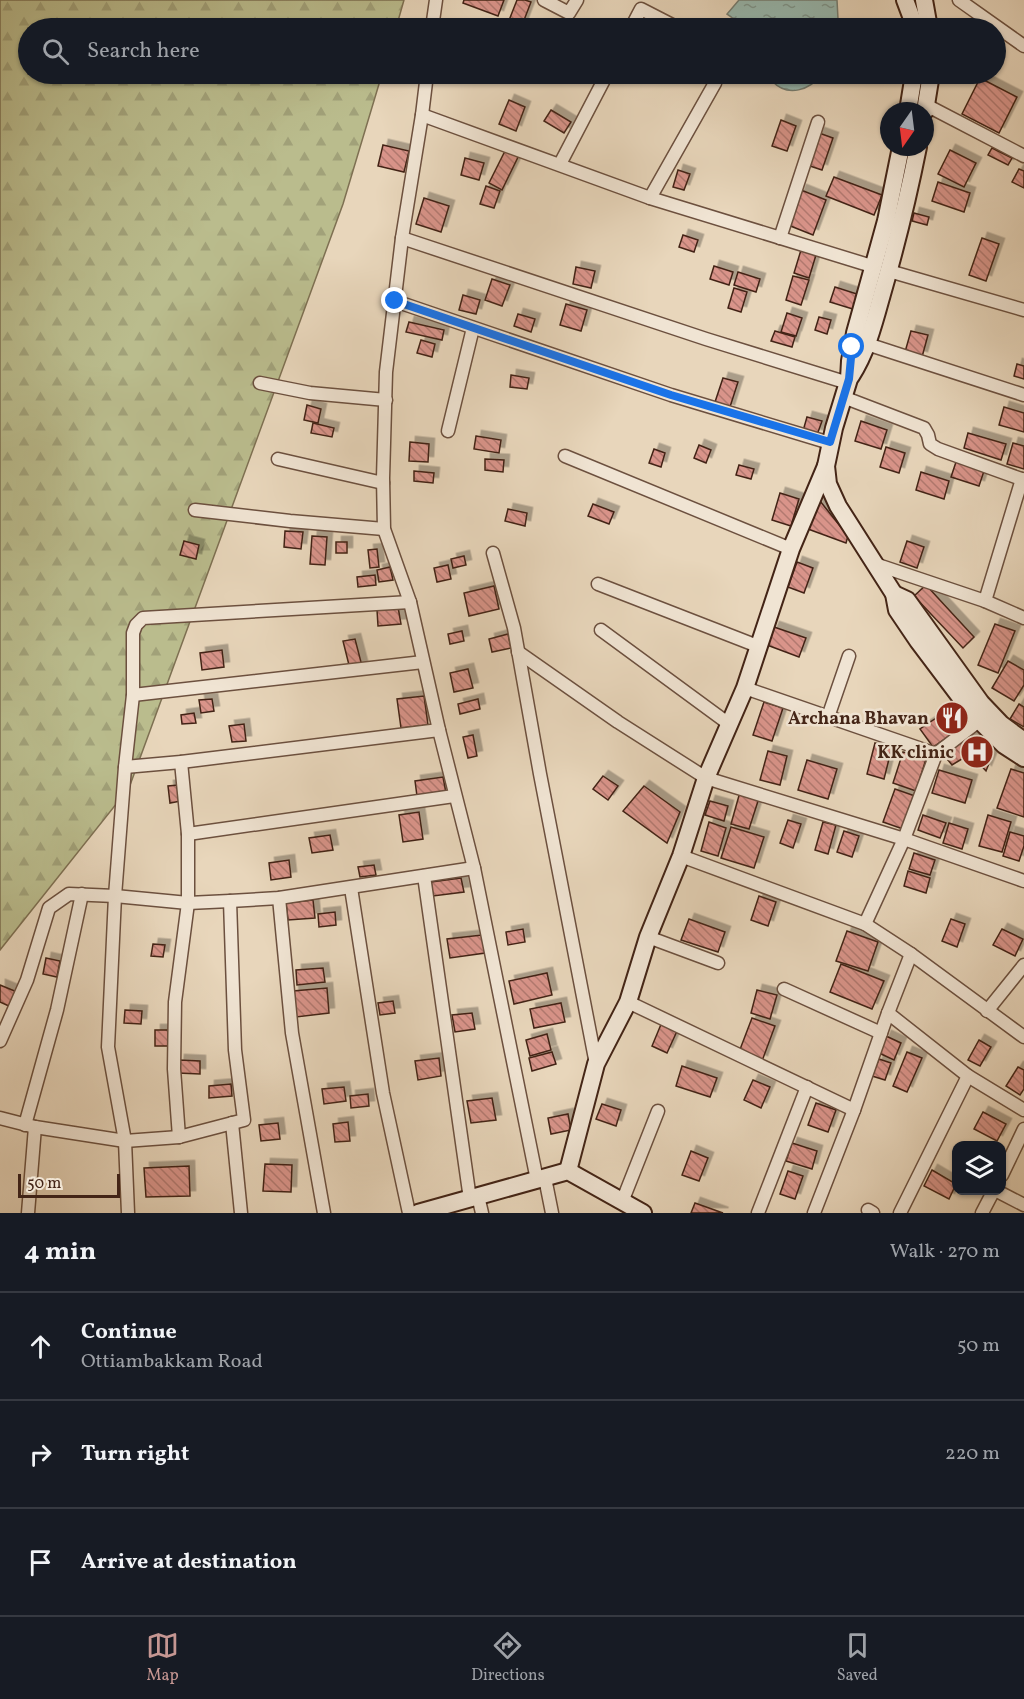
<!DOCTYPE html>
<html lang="en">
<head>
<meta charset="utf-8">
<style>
	:root { --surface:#171b24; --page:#20242c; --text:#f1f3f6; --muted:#9ea1a6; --line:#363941; --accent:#c59692 }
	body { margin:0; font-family:Vollkorn,serif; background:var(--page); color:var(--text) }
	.controls { position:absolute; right:18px; bottom:18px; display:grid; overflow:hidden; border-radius:12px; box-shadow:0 2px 4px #0004 }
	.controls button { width:54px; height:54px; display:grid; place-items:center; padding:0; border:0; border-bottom:2px solid var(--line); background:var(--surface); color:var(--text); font:30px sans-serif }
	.compass { position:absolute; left:880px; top:102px; width:54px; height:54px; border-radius:50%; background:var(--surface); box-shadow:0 2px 4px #0004; rotate:194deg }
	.scale { position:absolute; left:18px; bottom:15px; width:102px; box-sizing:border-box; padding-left:6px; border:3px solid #432416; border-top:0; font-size:16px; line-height:21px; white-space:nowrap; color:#432416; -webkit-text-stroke:4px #f0e4d3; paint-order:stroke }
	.stop { position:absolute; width:18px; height:18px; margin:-14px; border:4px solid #1a73e8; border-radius:50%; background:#fff }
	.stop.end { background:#1a73e8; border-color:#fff; box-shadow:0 2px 6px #0008 }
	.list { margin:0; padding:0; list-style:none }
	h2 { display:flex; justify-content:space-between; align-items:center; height:78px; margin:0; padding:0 24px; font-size:26px }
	h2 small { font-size:20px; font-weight:400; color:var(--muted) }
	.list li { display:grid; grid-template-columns:39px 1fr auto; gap:18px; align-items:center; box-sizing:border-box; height:108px; padding:0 24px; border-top:2px solid var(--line) }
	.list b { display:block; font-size:22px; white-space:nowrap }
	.list p { margin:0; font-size:20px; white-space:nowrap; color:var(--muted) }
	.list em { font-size:20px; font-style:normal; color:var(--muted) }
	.icon { flex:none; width:33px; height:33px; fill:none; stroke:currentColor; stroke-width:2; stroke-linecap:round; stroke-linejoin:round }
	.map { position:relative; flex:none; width:1024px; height:1213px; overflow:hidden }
	.search { position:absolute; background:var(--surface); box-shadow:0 2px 4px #0004; left:18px; right:18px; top:18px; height:66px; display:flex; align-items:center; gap:15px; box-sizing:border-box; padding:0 21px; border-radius:33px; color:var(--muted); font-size:22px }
	.sheet { height:402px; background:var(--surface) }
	nav { display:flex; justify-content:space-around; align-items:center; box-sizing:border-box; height:84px; border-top:2px solid var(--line); background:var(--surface); font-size:16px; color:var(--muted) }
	nav a { display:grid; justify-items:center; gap:3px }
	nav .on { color:var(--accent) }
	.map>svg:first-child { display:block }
</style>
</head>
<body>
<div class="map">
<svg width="1024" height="1213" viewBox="0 0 1024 1213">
	<defs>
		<pattern id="forest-firs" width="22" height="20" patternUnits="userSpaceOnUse" patternTransform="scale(1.5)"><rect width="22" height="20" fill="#babc8d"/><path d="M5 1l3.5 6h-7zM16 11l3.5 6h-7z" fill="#a1a179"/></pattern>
		<pattern id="water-ripples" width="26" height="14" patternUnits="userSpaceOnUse" patternTransform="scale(1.5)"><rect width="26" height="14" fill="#97b9b0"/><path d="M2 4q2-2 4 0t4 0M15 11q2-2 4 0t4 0" fill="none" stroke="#7d968e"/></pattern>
		<pattern id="building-back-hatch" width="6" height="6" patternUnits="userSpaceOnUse" patternTransform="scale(1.5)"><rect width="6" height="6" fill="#d9948a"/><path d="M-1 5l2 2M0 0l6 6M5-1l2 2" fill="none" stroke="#b27970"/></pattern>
		<filter id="shadow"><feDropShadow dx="5.5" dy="-5.5" stdDeviation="0" flood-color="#0004"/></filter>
	</defs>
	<rect width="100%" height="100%" fill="#e8d6bb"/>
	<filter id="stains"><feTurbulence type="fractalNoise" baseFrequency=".00333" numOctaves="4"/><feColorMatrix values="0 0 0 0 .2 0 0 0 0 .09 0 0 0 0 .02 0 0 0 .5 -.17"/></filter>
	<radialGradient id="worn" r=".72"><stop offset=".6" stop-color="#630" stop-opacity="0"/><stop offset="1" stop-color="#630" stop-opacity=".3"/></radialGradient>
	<polygon fill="url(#forest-firs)" stroke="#7e7052" stroke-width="1.5" points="0,0 404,0 396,28 28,28 28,74 382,74 343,204 129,788 0,950"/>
	<g fill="url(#water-ripples)" stroke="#757d72" stroke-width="1.5">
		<polygon points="739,0 837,0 838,19 836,28 748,28 748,25 742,19 734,19 727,14"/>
		<path d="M772 74H822C810 90 788 98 772 81Z"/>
	</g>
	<g fill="url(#building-back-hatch)" stroke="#432416" stroke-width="1.5" filter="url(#shadow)">
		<polygon points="464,0 504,0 498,16 463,3"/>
		<polygon points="517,0 525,0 531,2 521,28 506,28"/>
		<polygon points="980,78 1017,97 999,133 962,114"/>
		<polygon points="509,100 525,107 516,131 499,124"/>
		<polygon points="551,110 571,122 564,133 544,121"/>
		<polygon points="781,120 796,126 787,151 772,146"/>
		<polygon points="819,133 833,138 822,170 807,165"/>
		<polygon points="383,145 409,151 404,172 378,166"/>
		<polygon points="507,147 520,153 502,190 489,183"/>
		<polygon points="992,148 1012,158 1008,165 988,155"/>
		<polygon points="950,150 976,163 964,187 938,174"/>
		<polygon points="465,158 484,163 479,180 461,175"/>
		<polygon points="1019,169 1024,171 1024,188 1012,182"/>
		<polygon points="678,170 690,174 684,190 673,187"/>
		<polygon points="834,177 882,195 874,215 826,196"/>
		<polygon points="938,182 970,193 964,212 932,201"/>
		<polygon points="486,186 500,191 494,208 480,204"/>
		<polygon points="801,190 826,200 813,235 788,225"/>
		<polygon points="424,198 449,206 441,232 416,224"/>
		<polygon points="914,213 929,217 927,225 912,221"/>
		<polygon points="683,235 698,240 694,252 679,247"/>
		<polygon points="982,238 999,244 986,281 969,275"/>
		<polygon points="801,250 816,255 809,278 794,273"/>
		<polygon points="714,266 733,272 729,285 710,279"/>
		<polygon points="576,267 595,271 591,288 573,284"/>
		<polygon points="738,272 760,279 756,292 734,285"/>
		<polygon points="793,276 809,280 801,305 786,300"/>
		<polygon points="492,279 510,285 502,306 485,300"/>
		<polygon points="835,287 860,295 856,310 830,302"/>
		<polygon points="734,288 747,292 741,312 728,308"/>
		<polygon points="463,295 480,300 476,314 459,310"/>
		<polygon points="566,304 587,310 581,331 560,325"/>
		<polygon points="787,313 802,318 796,336 781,332"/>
		<polygon points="518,314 535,319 531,332 514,326"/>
		<polygon points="819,317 831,320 827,334 815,330"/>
		<polygon points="409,322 444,330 442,340 406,332"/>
		<polygon points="775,331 795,337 792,347 771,341"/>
		<polygon points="911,331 928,335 922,357 905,352"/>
		<polygon points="421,340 435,344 432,357 417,353"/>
		<polygon points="1017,364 1024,366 1024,379 1014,376"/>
		<polygon points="511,375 529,378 527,389 510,387"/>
		<polygon points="723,378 738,382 729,410 714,405"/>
		<polygon points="307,405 321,409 318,423 304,420"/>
		<polygon points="1004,407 1024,413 1024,432 999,425"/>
		<polygon points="807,417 822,421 817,435 803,431"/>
		<polygon points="861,421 887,430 881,449 855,441"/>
		<polygon points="313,423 334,428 332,437 311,433"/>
		<polygon points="968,433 1006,444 1001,460 964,448"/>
		<polygon points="476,436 501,440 499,453 474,449"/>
		<polygon points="410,442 429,444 428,462 409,461"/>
		<polygon points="1013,443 1024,446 1024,469 1007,464"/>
		<polygon points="699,445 711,450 706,463 694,458"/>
		<polygon points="886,447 905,453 899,473 880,467"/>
		<polygon points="654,449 665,453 661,467 649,463"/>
		<polygon points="485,459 504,460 503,472 485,470"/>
		<polygon points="957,459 985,468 979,486 951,477"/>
		<polygon points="739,465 754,469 751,479 736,475"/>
		<polygon points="414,471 434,473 433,483 414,481"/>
		<polygon points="921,472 949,481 944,499 916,490"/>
		<polygon points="780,493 799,499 791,526 772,520"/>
		<polygon points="820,501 848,536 846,543 808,529"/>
		<polygon points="593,504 614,512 609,524 588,516"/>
		<polygon points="508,509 527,513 525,526 505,521"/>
		<polygon points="285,531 303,532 301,549 284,547"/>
		<polygon points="312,536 327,537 325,565 310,564"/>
		<polygon points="184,541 199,545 196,559 180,555"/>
		<polygon points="907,541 924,547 917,568 900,562"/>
		<rect x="336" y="542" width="11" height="11"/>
		<polygon points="377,549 379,567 370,568 368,550"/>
		<polygon points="464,556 466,565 453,568 451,559"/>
		<polygon points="797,562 813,568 804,593 788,587"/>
		<polygon points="448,565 451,579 437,582 434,568"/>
		<polygon points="390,567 393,580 379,582 377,570"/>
		<polygon points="375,575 376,585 358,587 357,577"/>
		<polygon points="926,585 974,637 963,648 914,596"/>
		<polygon points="494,586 499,609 469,616 464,593"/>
		<polygon points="398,607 401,624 378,626 377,610"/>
		<polygon points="995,624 1015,631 998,673 978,665"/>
		<polygon points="774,627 806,638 799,657 767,645"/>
		<polygon points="462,631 464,641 450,644 448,634"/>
		<polygon points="508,634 511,648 492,652 489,639"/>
		<polygon points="355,639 362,666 350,669 343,641"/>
		<polygon points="222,650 224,667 202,670 200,653"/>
		<polygon points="1008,661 1024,670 1024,685 1014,701 992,688"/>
		<polygon points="468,669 473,688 454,692 450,673"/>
		<polygon points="424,696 428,725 401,728 397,699"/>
		<polygon points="212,699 214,711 201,713 199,700"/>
		<polygon points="478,699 480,709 460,714 458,704"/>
		<polygon points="764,702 783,708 772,741 753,735"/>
		<polygon points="1019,704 1024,707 1024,727 1010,719"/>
		<polygon points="951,708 964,726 933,747 920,729"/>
		<polygon points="194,713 196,723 182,724 181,715"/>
		<polygon points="244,724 246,741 232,742 229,726"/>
		<polygon points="473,735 477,756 468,758 463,737"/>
		<polygon points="972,735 992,756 986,771 970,754 952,765 943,754"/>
		<polygon points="875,743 892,747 884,779 867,774"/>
		<polygon points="768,751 787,756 780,785 760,780"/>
		<polygon points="903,752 926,759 916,791 893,783"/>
		<polygon points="807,760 837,769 828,799 798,790"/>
		<polygon points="1011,769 1024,773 1024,817 997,808"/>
		<polygon points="939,770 972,780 965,803 932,793"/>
		<polygon points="603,776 618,786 608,800 593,789"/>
		<polygon points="443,777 446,793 417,796 415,781"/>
		<polygon points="178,785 181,801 170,803 168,786"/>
		<polygon points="644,786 680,812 667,843 623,811"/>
		<polygon points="895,789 915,796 903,829 883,822"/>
		<polygon points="740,792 759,798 749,829 731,824"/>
		<polygon points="710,801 728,806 724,821 705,815"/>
		<polygon points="419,812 423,839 403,842 399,815"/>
		<polygon points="923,815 946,823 940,838 918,830"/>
		<polygon points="988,815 1011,822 1002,852 979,846"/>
		<polygon points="788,820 801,824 793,848 780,843"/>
		<polygon points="709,822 726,828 718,856 701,851"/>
		<polygon points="823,822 836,825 828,854 815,850"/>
		<polygon points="949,823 968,829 962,849 943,843"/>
		<polygon points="731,827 764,837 754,868 721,858"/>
		<polygon points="844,831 859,836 852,857 837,852"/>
		<polygon points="1010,832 1024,836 1024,846 1019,861 1003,856"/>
		<polygon points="330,835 333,850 312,853 309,838"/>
		<polygon points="914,853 935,860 930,875 909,869"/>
		<polygon points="289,860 291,877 271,880 269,863"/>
		<polygon points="374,865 376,875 360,877 358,867"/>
		<polygon points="908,871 930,878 926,893 904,886"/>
		<polygon points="461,878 464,892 433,896 431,882"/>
		<polygon points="759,896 776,902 768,926 751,920"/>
		<polygon points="313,900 315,918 288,920 286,903"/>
		<polygon points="335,912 336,925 319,927 318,914"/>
		<polygon points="689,919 725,932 718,952 681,940"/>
		<polygon points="951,919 965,924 957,947 942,941"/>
		<polygon points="523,929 525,942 508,945 506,932"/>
		<polygon points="1002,929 1023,939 1015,956 993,945"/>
		<polygon points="847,931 878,942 868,971 836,961"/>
		<polygon points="482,935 485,953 450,958 447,939"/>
		<polygon points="153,944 165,945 163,957 151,956"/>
		<polygon points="46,958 60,961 57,977 43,974"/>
		<polygon points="841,964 884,981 872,1009 830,992"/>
		<polygon points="323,968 325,982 297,985 296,970"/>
		<polygon points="547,973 552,995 514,1004 509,981"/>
		<polygon points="0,985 17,992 11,1007 0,1002"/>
		<polygon points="327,988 329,1013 296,1017 293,991"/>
		<polygon points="757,990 777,995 770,1019 751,1013"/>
		<polygon points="393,1001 395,1013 380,1015 378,1003"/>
		<polygon points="561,1003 565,1022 534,1028 530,1009"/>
		<polygon points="125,1010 142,1011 141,1024 124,1023"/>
		<polygon points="472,1013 475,1029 455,1032 452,1015"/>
		<polygon points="752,1018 775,1026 762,1061 739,1052"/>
		<polygon points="662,1022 678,1029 667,1053 652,1046"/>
		<rect x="155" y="1030" width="15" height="16"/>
		<polygon points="547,1034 551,1050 530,1056 526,1040"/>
		<polygon points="886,1036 901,1043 894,1060 879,1053"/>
		<polygon points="979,1040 991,1047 980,1066 968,1060"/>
		<polygon points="552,1052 556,1064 532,1071 529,1058"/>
		<polygon points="907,1052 922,1058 907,1092 893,1086"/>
		<polygon points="439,1058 441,1076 418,1080 415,1061"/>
		<polygon points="879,1059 891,1063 885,1080 872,1076"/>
		<polygon points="179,1060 200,1061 200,1074 178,1073"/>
		<polygon points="682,1066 717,1078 710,1097 676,1086"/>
		<polygon points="1018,1067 1024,1070 1024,1089 1020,1095 1006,1086"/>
		<polygon points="753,1080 770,1087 761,1108 744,1100"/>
		<polygon points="231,1084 232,1096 209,1098 209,1086"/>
		<polygon points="344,1087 346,1101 324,1104 322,1089"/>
		<polygon points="368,1094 369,1106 351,1108 350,1096"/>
		<polygon points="492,1098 496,1120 471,1123 467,1101"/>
		<polygon points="816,1103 836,1110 828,1132 808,1125"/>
		<polygon points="602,1104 621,1110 616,1126 596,1119"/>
		<polygon points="983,1112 1006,1124 997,1141 974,1129"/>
		<polygon points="568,1114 571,1130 551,1134 548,1118"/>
		<polygon points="348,1122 350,1141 335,1142 333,1124"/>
		<polygon points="278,1123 280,1139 261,1141 259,1125"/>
		<polygon points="792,1143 817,1151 812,1169 786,1161"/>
		<polygon points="691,1151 708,1158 699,1181 682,1175"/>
		<polygon points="265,1164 292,1165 291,1192 263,1191"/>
		<polygon points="189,1166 190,1196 146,1197 144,1168"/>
		<polygon points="932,1170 956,1184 949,1199 924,1186"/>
		<polygon points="788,1171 803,1176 795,1199 780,1194"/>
		<polygon points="695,1203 723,1213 691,1213"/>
	</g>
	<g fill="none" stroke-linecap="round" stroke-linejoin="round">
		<defs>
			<g id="street">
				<polyline points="544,0 569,13 577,0"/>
				<polyline points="959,0 1024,46"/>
				<polyline points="432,28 436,0"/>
				<polyline points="631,28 641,9 678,28"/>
				<polyline points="427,74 422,115 402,238 386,372 383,478 384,529 410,602 439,730 474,868 537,1180"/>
				<polyline points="926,105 1024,156"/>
				<polyline points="422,115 650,198 875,267"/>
				<polyline points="560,164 607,74"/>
				<polyline points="650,198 715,83 718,74"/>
				<polyline points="402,238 706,339 848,383"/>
				<polyline points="780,238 818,122"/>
				<polyline points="889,271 1024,310"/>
				<polyline points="395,301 671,395 830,443"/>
				<polyline points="867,344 1024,395"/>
				<polyline points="260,383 310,393 386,400"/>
				<polyline points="843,397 924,428 928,435 930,444 938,449 1024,480"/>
				<polyline points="448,431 473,328"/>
				<polyline points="565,456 791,549"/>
				<polyline points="278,459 383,483"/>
				<polyline points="195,510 290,521 384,529"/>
				<polyline points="493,553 514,628 540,774 596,1064"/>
				<polyline points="875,564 985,601 1024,618"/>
				<polyline points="598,584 760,647"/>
				<polyline points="985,601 1022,479"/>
				<polyline points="601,630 729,724"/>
				<polyline points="518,652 618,722 706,778 904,839 1024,881"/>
				<polyline points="745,688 936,754"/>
				<polyline points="133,695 423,662"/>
				<polyline points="828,717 849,656"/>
				<polyline points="125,767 181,762 439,730"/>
				<polyline points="188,834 454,796"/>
				<polyline points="681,856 865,924 911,954 1024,1037"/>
				<polyline points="424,876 470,1199"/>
				<polyline points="351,888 383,1093 409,1213"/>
				<polyline points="279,898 292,1033 324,1213"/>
				<polyline points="865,924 904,839 936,754 984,717"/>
				<polyline points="648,937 718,963"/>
				<polyline points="784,989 881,1033"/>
				<polyline points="628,1002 854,1110 888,1013 911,954"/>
				<polyline points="987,1011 1024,965"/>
				<polyline points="888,1013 968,1076 900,1213"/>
				<polyline points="0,1041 27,980 49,908 69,894 115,896 188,903 230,901 279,898 474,868"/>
				<polyline points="968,1076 1024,1110"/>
				<polyline points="0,1118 35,1127 125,1141 179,1137 244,1120 235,1050 230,901"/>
				<polyline points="232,1123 241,1213"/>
				<polyline points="25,1125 57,1010 82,894"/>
				<polyline points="179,1137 174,1069 175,1002 188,903 188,834 181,762"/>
				<polyline points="1002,1175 1024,1129"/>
				<polyline points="545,1178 552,1213"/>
				<polyline points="995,1190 1024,1205"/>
				<polyline points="478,1196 482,1213"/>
				<polyline points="622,1202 658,1111"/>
				<polyline points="868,1210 873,1213"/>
				<polyline points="28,1213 35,1127"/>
				<polyline points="128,1213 125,1141 108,1047 115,896 125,767 133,695 133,633 136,625 143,618 410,602"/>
				<polyline points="758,1213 807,1087"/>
				<polyline points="814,1213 854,1110"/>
				<polyline points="982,1213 994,1190"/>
			</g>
			<g id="secondary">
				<polyline points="905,0 911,16 914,28"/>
				<polyline points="924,0 929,28"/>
				<polyline points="908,111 914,74"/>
				<polyline points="925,111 931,74"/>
				<polyline points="901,147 886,221 855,333 850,361 849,379 834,428 826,466 828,484 838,506 894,594 897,610 918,641 973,714 1004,745 1024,758"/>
				<path d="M851 376C867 351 874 323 882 294 896 246 908 197 918 147"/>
				<polyline points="894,594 907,600 981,703 1001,724 1024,741"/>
				<polyline points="568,1171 596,1064 628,1002 648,937 681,856 706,778 745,688 791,549 826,466"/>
				<polyline points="418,1213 568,1171 643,1213"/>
			</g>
		</defs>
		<use href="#street" stroke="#6c503f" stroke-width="15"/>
		<use href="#secondary" stroke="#432416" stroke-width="20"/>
		<use href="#street" stroke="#f0e4d3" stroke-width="12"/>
		<use href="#secondary" stroke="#f0e4d3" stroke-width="16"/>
	</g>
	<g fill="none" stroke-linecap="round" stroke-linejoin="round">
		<polyline stroke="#1a73e8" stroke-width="8" points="395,301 671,395 830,442 849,379 852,347"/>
	</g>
	<defs>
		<symbol id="restaurant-disc" viewBox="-11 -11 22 22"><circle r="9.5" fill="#8f2418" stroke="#f0e4d3"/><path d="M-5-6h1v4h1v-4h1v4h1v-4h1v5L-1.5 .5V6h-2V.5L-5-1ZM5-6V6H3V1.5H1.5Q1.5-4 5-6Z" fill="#fff"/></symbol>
		<symbol id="hospital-disc" viewBox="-11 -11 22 22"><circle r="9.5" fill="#8f2418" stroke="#f0e4d3"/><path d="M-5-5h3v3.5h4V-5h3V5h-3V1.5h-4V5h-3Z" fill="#fff"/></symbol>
	</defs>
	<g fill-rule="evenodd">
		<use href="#restaurant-disc" x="933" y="699" width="38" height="38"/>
		<use href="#hospital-disc" x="958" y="733" width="38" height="38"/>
	</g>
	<g text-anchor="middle" stroke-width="5" stroke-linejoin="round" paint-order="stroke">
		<g font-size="18" font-weight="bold" fill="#432416" stroke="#f0e4d3" text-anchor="end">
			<text x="929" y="724">Archana Bhavan</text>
			<text x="954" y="758">KK clinic</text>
		</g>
	</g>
	<rect width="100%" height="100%" filter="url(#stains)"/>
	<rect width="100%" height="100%" fill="url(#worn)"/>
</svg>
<div class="controls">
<button><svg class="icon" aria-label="layers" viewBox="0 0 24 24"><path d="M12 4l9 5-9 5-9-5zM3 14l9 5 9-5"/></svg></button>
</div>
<svg class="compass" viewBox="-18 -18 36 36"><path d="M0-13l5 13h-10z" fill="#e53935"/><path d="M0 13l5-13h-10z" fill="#9ea1a6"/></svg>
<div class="scale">50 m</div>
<div class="stop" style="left:852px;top:347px"></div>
<div class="stop end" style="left:395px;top:301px"></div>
<div class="search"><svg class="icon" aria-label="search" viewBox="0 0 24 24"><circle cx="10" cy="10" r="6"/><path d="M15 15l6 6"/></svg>Search here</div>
</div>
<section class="sheet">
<h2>4 min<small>Walk · 270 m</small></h2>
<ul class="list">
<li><svg class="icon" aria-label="ahead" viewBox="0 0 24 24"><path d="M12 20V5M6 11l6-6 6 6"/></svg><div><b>Continue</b><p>Ottiambakkam Road</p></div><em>50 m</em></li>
<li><svg class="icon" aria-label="right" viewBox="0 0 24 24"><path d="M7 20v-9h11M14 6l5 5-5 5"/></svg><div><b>Turn right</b></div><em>220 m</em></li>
<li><svg class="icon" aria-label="arrive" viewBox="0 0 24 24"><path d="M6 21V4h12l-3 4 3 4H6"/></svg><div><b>Arrive at destination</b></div></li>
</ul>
</section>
<nav>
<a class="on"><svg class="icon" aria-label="map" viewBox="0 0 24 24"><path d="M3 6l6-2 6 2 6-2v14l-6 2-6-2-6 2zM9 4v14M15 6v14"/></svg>Map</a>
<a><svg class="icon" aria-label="directions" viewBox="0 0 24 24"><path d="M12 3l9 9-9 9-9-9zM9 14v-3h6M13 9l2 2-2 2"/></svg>Directions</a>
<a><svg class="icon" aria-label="saved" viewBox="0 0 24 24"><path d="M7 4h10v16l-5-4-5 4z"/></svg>Saved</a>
</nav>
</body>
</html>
